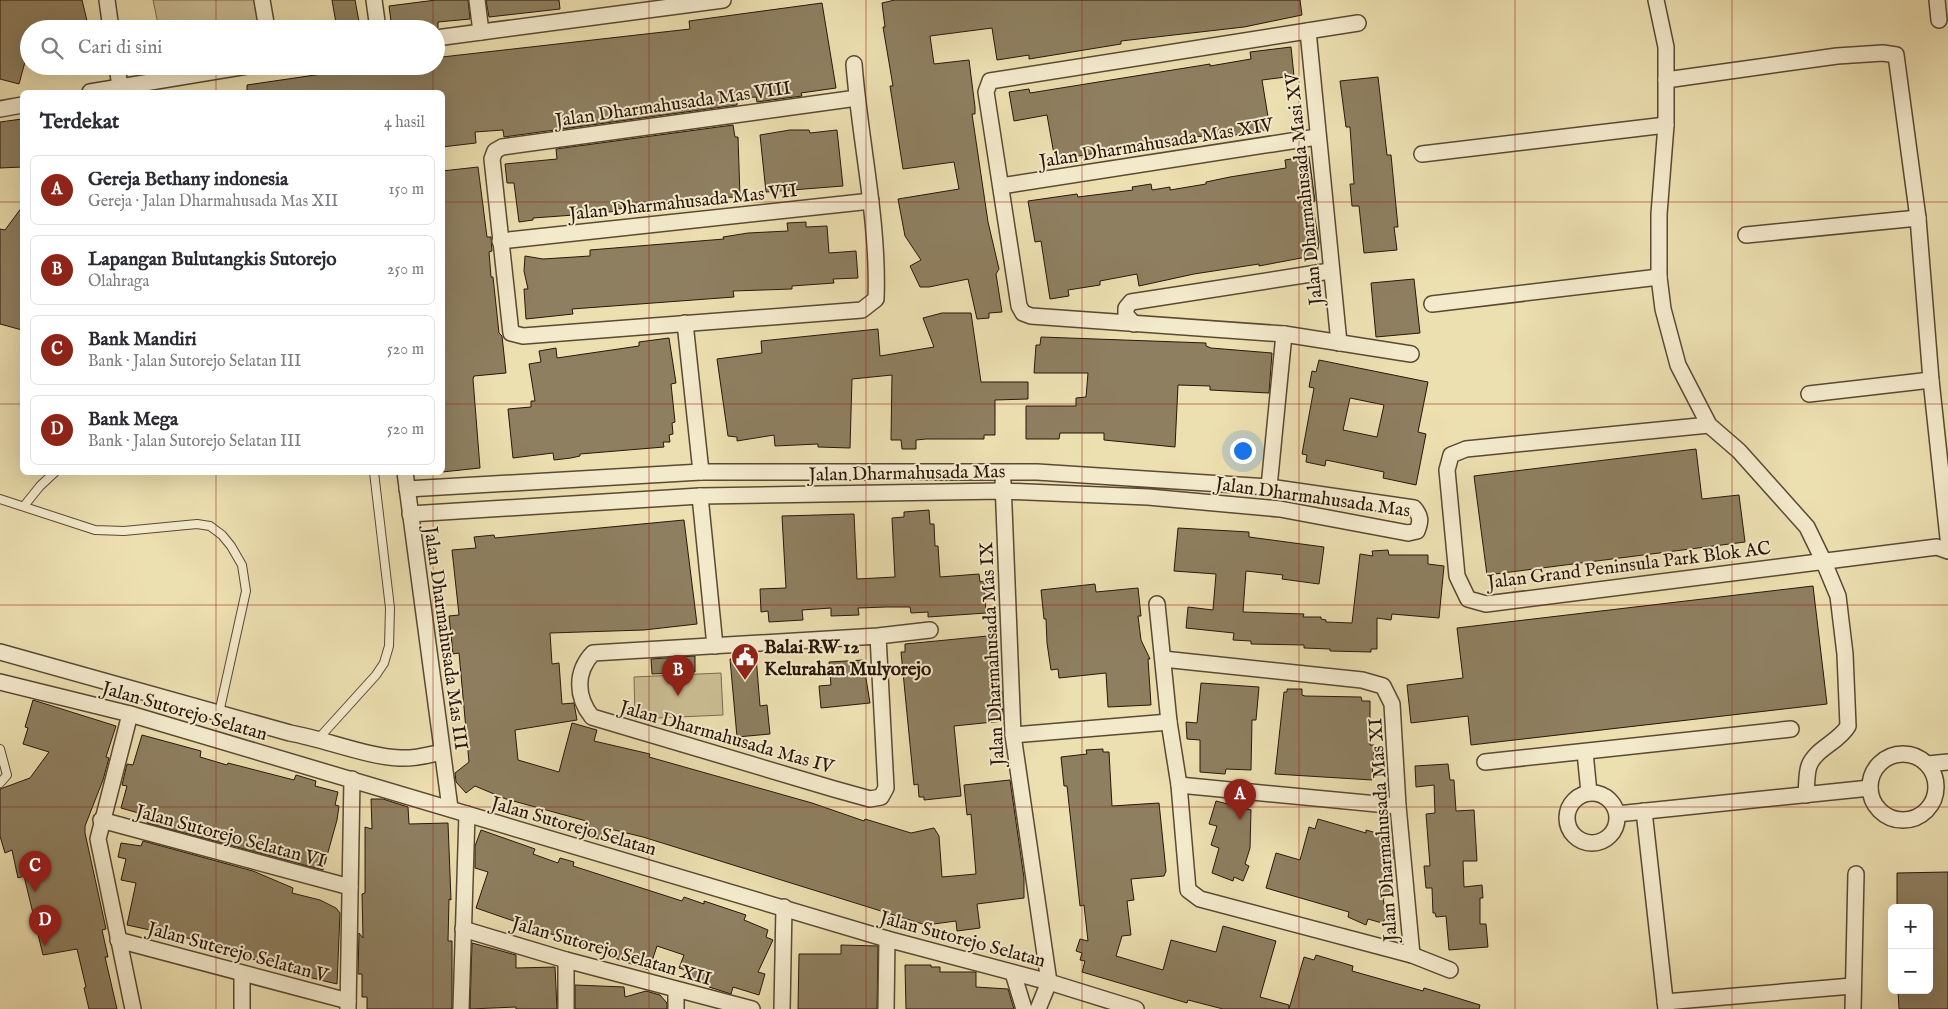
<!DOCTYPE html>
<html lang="id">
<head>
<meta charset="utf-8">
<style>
	:root { --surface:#fff; --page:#f7f7f7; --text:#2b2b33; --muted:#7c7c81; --line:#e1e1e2; --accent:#8f2418 }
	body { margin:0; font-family:"IM FELL English",serif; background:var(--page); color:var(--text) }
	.controls { position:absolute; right:15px; bottom:15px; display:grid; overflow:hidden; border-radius:8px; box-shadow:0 5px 20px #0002 }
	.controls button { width:45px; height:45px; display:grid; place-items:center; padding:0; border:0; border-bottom:1px solid var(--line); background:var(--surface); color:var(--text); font:25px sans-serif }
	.you { position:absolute; left:1242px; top:450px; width:18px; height:18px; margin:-12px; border:4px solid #fff; border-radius:50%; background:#1a73e8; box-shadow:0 0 0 8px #1a73e833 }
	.badge { display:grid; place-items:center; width:32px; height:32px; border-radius:50%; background:var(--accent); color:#fff; font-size:16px; font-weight:700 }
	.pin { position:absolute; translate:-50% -41px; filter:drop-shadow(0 1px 2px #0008) }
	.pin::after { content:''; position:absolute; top:26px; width:18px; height:15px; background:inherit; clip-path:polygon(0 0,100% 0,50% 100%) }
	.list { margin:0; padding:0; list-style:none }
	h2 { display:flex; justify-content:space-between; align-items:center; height:65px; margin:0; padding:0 20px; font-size:21px }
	h2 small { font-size:16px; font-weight:400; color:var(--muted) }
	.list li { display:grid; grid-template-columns:32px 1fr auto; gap:15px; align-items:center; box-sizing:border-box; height:70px; margin:0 10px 10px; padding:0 10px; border:1px solid var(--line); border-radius:8px }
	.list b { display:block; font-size:19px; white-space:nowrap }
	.list p { margin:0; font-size:16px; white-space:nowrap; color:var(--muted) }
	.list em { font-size:16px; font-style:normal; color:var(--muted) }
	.icon { flex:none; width:28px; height:28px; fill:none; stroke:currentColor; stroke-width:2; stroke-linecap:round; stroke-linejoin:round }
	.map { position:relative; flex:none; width:1948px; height:1009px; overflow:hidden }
	.search { position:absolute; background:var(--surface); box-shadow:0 5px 20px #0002; left:20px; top:20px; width:425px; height:55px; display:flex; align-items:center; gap:12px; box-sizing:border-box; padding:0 18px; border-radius:28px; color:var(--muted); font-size:19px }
	.panel { position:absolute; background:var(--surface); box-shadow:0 5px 20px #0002; left:20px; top:90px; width:425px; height:385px; border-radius:8px }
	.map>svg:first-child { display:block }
</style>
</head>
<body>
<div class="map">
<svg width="1948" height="1009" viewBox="0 0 1948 1009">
	<rect width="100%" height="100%" fill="#ecdfb0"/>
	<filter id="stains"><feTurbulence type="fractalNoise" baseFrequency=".004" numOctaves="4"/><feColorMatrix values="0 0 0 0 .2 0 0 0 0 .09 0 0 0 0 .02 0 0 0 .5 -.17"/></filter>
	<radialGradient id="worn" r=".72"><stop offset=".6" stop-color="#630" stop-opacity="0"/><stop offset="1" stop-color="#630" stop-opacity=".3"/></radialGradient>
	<g fill="#cbbd94" stroke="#7a6a4e">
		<polygon points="153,0 256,0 262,29 159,29"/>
		<polygon points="721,673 723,715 635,719 634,677"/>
	</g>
	<g fill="#8e7f60" stroke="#291709" fill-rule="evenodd">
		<polygon points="0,0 82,0 89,29 29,29 29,47 19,84 0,79"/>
		<polygon points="332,0 355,0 360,27 337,29"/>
		<polygon points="436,0 468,0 470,19 438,22 438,28 435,29 392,29 389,6"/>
		<polygon points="486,0 559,0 560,9 489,17"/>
		<polygon points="895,0 1300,0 1302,15 1244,27 1121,41 1121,44 1029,59 1029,55 997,60 992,28 930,36 934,64 969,60 975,107 975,114 972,114 988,222 999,269 996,274 1002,312 989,313 989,318 977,319 968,279 929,287 920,287 910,266 921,260 905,236 898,199 959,189 954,162 903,169 890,86 893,86 883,27 885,27 882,3"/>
		<polygon points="822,3 836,88 801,93 802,96 757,102 756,97 737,98 737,105 504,137 503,130 475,132 476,143 442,147 442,92 247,92 247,85 377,66 436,66 436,59 442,57 690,29 689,21"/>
		<polygon points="1291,47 1294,76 1262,80 1270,129 1212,139 1211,135 1180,139 1055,160 1047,115 1014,121 1009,92 1029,89 1030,93 1210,64 1210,66 1251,59 1250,52"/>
		<polygon points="1378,77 1387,155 1391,155 1398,227 1394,227 1397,250 1364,253 1359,206 1352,206 1350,184 1354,184 1350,127 1346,127 1340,81"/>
		<polygon points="22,119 22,167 0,168 0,122"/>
		<polygon points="733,125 735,137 738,137 740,197 695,198 695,202 616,209 616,211 602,213 533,218 533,220 519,222 514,183 507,183 505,164 557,159 556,149"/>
		<polygon points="790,130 809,130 810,133 837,130 843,186 766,192 760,135"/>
		<polygon points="1309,156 1315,201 1312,202 1319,242 1317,255 1259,266 1259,264 1194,274 1139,286 1137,274 1100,281 1100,285 1068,290 1069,296 1050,299 1041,241 1035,242 1028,201 1077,194 1078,197 1102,194 1133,190 1132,187 1151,184 1152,190 1170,187 1170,190 1206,184 1206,182 1230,177 1286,168 1285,160"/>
		<polygon points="478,167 487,237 491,237 492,251 489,252 491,277 493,277 499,333 502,336 506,373 474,376 473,379 480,468 442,472 442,171"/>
		<polygon points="22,207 22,330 0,324 0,229 5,230"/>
		<polygon points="806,222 806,227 827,226 829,253 856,251 858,278 833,279 834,283 792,286 792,289 733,291 734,297 572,309 573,314 526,319 524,289 528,289 524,271 525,256 543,259 590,256 590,250 724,239 723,237 748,233 788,231 787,223"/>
		<polygon points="1414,279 1420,333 1376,337 1371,283"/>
		<polygon points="942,313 971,313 981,382 1028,382 1028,399 995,400 995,435 984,435 984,439 926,439 916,440 916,449 902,449 901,440 891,440 892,375 852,379 850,448 818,447 818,444 775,446 774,435 737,441 737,437 728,436 717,359 762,353 761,341 878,329 880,356 934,347 923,318"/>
		<polygon points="1041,337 1206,343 1206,346 1211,348 1272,353 1269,393 1210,390 1210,386 1178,385 1175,447 1104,440 1104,433 1060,433 1059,439 1026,439 1026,406 1076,406 1076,398 1086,397 1088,373 1034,373 1036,345 1040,345"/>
		<polygon points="669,338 676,383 671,384 675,422 672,423 673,434 669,435 670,442 663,442 664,447 580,454 580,456 571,458 554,460 553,453 513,458 508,409 531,407 531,401 535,401 529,364 541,362 539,351 556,348 557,358 639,346 639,342"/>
		<path d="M1319 360 1428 382 1418 432 1426 434 1416 485 1383 478 1384 472 1326 460 1325 466 1306 462 1307 455 1302 454 1314 388 1309 387 1312 371 1316 372ZM1350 398 1384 405 1377 437 1343 430Z"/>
		<polygon points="1696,449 1702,499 1739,495 1745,542 1487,575 1474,476"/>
		<polygon points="929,510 930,524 934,524 935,546 938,546 940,577 979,574 980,582 984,581 986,613 928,617 928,612 911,613 910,607 886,607 858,608 859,615 831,616 831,608 802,610 803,620 769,622 768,611 761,612 760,589 786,588 782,516 854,514 857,579 895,577 892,518 904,517 904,512"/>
		<polygon points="684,520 697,624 644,630 550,633 552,664 559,663 562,704 574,703 577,720 515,730 518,760 559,772 572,723 597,730 594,741 650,754 649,757 812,803 864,821 865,819 911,833 934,828 939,836 942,877 976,874 971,814 967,815 964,785 1010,780 1024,878 1024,898 977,904 980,928 957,931 956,921 926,925 643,837 606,828 602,840 586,836 590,822 506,799 475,786 466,793 456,782 455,773 469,762 459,653 453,654 449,616 459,615 452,550 476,548 474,537 494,535 495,538"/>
		<polygon points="1178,528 1249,532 1249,537 1324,547 1319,584 1282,579 1283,575 1246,571 1243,612 1304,614 1303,617 1321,617 1321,619 1326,620 1326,622 1352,623 1360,554 1373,556 1372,551 1388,550 1389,555 1428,555 1428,564 1444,566 1439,618 1392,614 1391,620 1377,618 1377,649 1371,649 1371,652 1330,651 1330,649 1304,648 1304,645 1251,644 1251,641 1233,640 1234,633 1186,628 1188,607 1213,610 1216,574 1174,571"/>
		<polygon points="1095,584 1096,592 1138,588 1141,616 1138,616 1141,640 1150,659 1148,659 1151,705 1108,707 1106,673 1059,678 1058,669 1051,670 1047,643 1046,619 1044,619 1041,590"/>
		<polygon points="1813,586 1827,704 1471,745 1468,716 1411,723 1407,685 1463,678 1457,628"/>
		<polygon points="988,636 994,662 997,691 1002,691 1003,721 954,726 961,796 924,800 924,797 919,797 918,784 914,785 901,652 905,652 905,644"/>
		<polygon points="695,656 695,672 652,674 651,659"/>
		<polygon points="756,656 760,706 767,705 770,734 737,737 730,659"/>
		<polygon points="863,660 870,703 821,708 819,686 831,685 829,662"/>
		<polygon points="1201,683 1259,687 1256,720 1252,720 1251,770 1226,769 1225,774 1200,772 1200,740 1187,739 1186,722 1197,723"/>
		<polygon points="1287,689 1302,689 1302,695 1305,696 1361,697 1362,701 1370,701 1370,745 1374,745 1372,780 1275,774 1284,692 1287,692"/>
		<polygon points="33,700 116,726 106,757 109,758 103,780 85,826 85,833 106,929 102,930 108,957 105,957 117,1009 89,1009 84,988 86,987 77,949 43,955 24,876 18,878 12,850 5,853 0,836 0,789 30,778 49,752 23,744 28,728 25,727"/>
		<polygon points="142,735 201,751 200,757 227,765 228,763 294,780 296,775 316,781 315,786 338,792 335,805 339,806 337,820 323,870 147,823 149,816 121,808 127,786 122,785 127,764 133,765"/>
		<polygon points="1103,749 1103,752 1109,752 1112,806 1159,803 1166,871 1164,876 1131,879 1134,900 1127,901 1131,935 1122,936 1116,956 1163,970 1171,940 1216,952 1223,926 1276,941 1260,997 1289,1005 1289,1009 1223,1009 1188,1000 1187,1003 1082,972 1085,961 1080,960 1082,953 1076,951 1080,939 1088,941 1084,905 1080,906 1067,786 1064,786 1061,757 1087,754 1086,750"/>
		<polygon points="1448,764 1450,780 1454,780 1456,811 1474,810 1477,861 1463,861 1464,887 1482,885 1483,898 1480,898 1480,924 1486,924 1488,947 1449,950 1446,916 1436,917 1435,913 1433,913 1432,888 1426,888 1424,866 1430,866 1426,814 1435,813 1434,785 1416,787 1415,766"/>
		<polygon points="371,799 383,799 408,807 409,824 448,823 451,900 449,899 448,941 452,941 452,1009 367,1009 367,997 362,997 362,974 358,974 359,933 363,938 362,894 365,893 365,827 372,829"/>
		<polygon points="1216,801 1251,810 1250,848 1245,864 1249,866 1243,881 1234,877 1233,881 1212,873 1219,848 1211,845 1217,826 1209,824"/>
		<polygon points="1318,819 1366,833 1366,830 1391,837 1388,849 1393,850 1393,858 1386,885 1393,892 1383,899 1387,917 1382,923 1368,919 1366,925 1348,917 1349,912 1266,888 1276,853 1300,860 1309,827 1315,829"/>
		<polygon points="481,830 535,849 533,854 558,863 560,858 574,862 573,866 682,901 684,897 704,904 704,901 746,915 744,920 768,930 766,937 773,940 758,972 765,974 759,995 733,987 731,994 709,987 710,984 687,977 689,971 679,968 684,955 657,946 649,970 586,948 586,946 476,908 488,872 475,868 475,846"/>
		<polygon points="143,841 253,871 293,888 292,893 320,900 336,908 340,913 337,984 304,976 305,971 199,947 201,941 127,925 136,883 121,880 126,859 118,857 121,843 141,846"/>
		<polygon points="1948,872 1948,1009 1899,1009 1898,990 1929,990 1929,908 1897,908 1897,873"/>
		<polygon points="472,943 516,955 516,968 555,967 557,1009 516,1009 516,1007 470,1009"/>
		<polygon points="841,945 878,946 877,1009 798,1009 799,954 841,954"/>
		<polygon points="1316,955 1353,966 1352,971 1423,991 1424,988 1451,996 1480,1005 1479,1009 1289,1009 1304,957 1314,960"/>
		<polygon points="905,965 931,965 931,967 940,967 940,972 976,972 976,987 1008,989 1014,1009 906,1009"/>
		<polygon points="575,985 624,987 625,997 646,991 660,995 667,1003 667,1009 575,1009"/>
	</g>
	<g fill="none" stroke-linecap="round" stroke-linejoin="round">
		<defs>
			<g id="lane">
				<polyline points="0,499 95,530 124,531 197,524 210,526 222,535 231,546 242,565 246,591 219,713"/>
				<polyline points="24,506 40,486 55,472"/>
				<polyline points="319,738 376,675 384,663 389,646 390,608 374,472"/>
				<polyline points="0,749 7,775 0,783"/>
			</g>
			<g id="street">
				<polyline points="107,0 111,29"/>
				<polyline points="262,0 267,29"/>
				<polyline points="374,0 378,29"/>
				<polyline points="477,0 481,32"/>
				<path d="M1656 0 1666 47V125L1659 214V277L1663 309 1678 365 1709 425 1739 451 1807 527 1823 560 1838 596 1845 654 1848 726C1839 742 1815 749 1809 766 1806 775 1807 786 1806 795"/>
				<polyline points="1937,0 1939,20"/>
				<polyline points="1358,23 990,81 986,92 1019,306 1023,313 1031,316 1284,334 1411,354"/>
				<polyline points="1308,31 1339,343"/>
				<polyline points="436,38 723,0"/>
				<path d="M854 64C860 142 879 221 876 299L862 310 523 336 511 333 492 159 495 151 502 147 857 98"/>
				<polyline points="117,66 120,87"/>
				<polyline points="1666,80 1837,56 1883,53 1896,55 1918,218 1931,380 1948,538"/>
				<polyline points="90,92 247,66"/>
				<polyline points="0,109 22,105"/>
				<polyline points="1422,154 1666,125"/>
				<polyline points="1001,186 1317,137"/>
				<polyline points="1746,235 1918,218"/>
				<polyline points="500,241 871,201"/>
				<polyline points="1432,304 1659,277"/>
				<polyline points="685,323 701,472"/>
				<polyline points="1134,324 1126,315 1126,308 1131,302 1330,271"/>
				<polyline points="1809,394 1931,380"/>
				<polyline points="1709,425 1466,449 1451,455 1447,470 1457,576 1468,599 1486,604 1937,547 1948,551"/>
				<polyline points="405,472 450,808"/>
				<polyline points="1003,482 1013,735 1049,982"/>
				<polyline points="1269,487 1284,334"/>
				<path d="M407 489 701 472H1037L1269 487 1414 508C1421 516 1421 521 1417 531L1408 533 1280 509 1148 497 1002 491 700 496 410 514"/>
				<polyline points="700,496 715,646"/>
				<polyline points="1157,604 1169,722 1179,785 1188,890 1200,899 1412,955 1450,970"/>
				<path d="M878 636 886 788 881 797 870 799 834 789 592 717C576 697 575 672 593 653L878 636 930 630"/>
				<path d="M0 652 290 733C324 739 368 757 400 758 415 759 428 755 442 752"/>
				<polyline points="1163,659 1362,680 1383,686 1392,704 1398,806 1412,955"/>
				<polyline points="0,682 130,714 887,939 1049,982 1136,1009"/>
				<polyline points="130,714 98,839 133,1009"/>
				<polyline points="1013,735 1169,722"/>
				<polyline points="1585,752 1589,793"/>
				<circle cx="1903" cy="787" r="33"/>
				<polyline points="1485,762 1791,729"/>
				<polyline points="1928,764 1948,762"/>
				<polyline points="1179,785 1398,806"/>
				<circle cx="1592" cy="818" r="25"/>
				<polyline points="1644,811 1666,1009"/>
				<polyline points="1617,814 1870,788"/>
				<polyline points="101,820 350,887"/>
				<polyline points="463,929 566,960 752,1009"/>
				<polyline points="118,940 348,1001"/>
				<polyline points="1013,973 1024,1009"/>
				<polyline points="676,990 676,1009"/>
				<polyline points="1665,1002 1852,986"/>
				<polyline points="242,1009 242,974"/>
				<polyline points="348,1009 352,779"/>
				<polyline points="461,1009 467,814"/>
				<polyline points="566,1009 566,960"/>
				<polyline points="782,1009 784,907"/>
				<polyline points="886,1009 887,939"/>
				<polyline points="1038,1009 1049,982"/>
				<polyline points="1853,1009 1856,874"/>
			</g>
		</defs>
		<use href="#lane" stroke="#5a4933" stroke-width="10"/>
		<use href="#street" stroke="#5a4933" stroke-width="18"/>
		<use href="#lane" stroke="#f3eacc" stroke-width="8"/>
		<use href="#street" stroke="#f3eacc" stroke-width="15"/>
	</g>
	<path fill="none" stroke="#8f2418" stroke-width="1" stroke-opacity="0.55" d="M216 0V29M433 0V29M649 0V1009M866 0V1009M1082 0V1009M1299 0V1009M1515 0V1009M1732 0V1009M216 66V92M433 66V92M0 202H22M442 202H1948M0 404H22M442 404H1948M216 472V1009M433 472V1009M0 605H1948M0 807H1948"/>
	<defs>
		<symbol id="civic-pin" viewBox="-11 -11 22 30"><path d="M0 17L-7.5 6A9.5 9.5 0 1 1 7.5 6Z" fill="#8f2418" stroke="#f3eacc"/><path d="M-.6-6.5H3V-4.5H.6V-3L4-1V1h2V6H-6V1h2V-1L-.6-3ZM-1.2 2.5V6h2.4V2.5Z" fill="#fff"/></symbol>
	</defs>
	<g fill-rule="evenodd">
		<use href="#civic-pin" x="729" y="641" width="32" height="43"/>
	</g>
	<g text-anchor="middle" stroke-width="4" stroke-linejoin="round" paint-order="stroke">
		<g font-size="19" fill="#291709" stroke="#f3eacc">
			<text transform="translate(673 103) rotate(-8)" y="7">Jalan Dharmahusada Mas VIII</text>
			<text transform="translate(1156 142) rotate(-9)" y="7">Jalan Dharmahusada Mas XIV</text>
			<text transform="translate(1303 189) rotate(-96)" y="7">Jalan Dharmahusada Masi XV</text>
			<text transform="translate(683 201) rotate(-6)" y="7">Jalan Dharmahusada Mas VII</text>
			<text transform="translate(907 472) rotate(-1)" y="7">Jalan Dharmahusada Mas</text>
			<text transform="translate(1313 496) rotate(8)" y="7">Jalan Dharmahusada Mas</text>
			<text transform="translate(1629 564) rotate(-7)" y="7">Jalan Grand Peninsula Park Blok AC</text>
			<text transform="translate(447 638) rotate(82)" y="7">Jalan Dharmahusada Mas III</text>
			<text transform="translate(991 654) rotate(-93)" y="7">Jalan Dharmahusada Mas IX</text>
			<text transform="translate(185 710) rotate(16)" y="7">Jalan Sutorejo Selatan</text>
			<text transform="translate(727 736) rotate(16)" y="7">Jalan Dharmahusada Mas IV</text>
			<text transform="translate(574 825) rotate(16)" y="7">Jalan Sutorejo Selatan</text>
			<text transform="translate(1382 830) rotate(-94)" y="7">Jalan Dharmahusada Mas XI</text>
			<text transform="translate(231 835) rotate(15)" y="7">Jalan Sutorejo Selatan VI</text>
			<text transform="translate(963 938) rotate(15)" y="7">Jalan Sutorejo Selatan</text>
			<text transform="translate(612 950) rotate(16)" y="7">Jalan Sutorejo Selatan XII</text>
			<text transform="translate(238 951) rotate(15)" y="7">Jalan Suterejo Selatan V</text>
		</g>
		<g font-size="19" font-weight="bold" fill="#291709" stroke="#f3eacc" text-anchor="start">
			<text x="764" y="653">Balai RW 12<tspan x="764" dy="22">Kelurahan Mulyorejo</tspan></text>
		</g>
	</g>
	<rect width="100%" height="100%" filter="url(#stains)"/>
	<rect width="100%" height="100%" fill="url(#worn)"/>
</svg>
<div class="controls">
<button>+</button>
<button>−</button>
</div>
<div class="you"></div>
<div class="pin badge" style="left:1240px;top:820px">A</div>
<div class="pin badge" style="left:678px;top:696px">B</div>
<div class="pin badge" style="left:35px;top:892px">C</div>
<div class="pin badge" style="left:45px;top:946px">D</div>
<div class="search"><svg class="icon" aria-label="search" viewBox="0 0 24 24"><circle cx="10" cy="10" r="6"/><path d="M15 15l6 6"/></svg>Cari di sini</div>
<section class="panel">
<h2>Terdekat<small>4 hasil</small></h2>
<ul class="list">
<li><span class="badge">A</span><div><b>Gereja Bethany indonesia</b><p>Gereja · Jalan Dharmahusada Mas XII</p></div><em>150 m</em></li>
<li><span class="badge">B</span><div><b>Lapangan Bulutangkis Sutorejo</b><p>Olahraga</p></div><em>250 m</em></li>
<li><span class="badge">C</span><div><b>Bank Mandiri</b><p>Bank · Jalan Sutorejo Selatan III</p></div><em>520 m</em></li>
<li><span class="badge">D</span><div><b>Bank Mega</b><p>Bank · Jalan Sutorejo Selatan III</p></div><em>520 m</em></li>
</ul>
</section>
</div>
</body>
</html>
